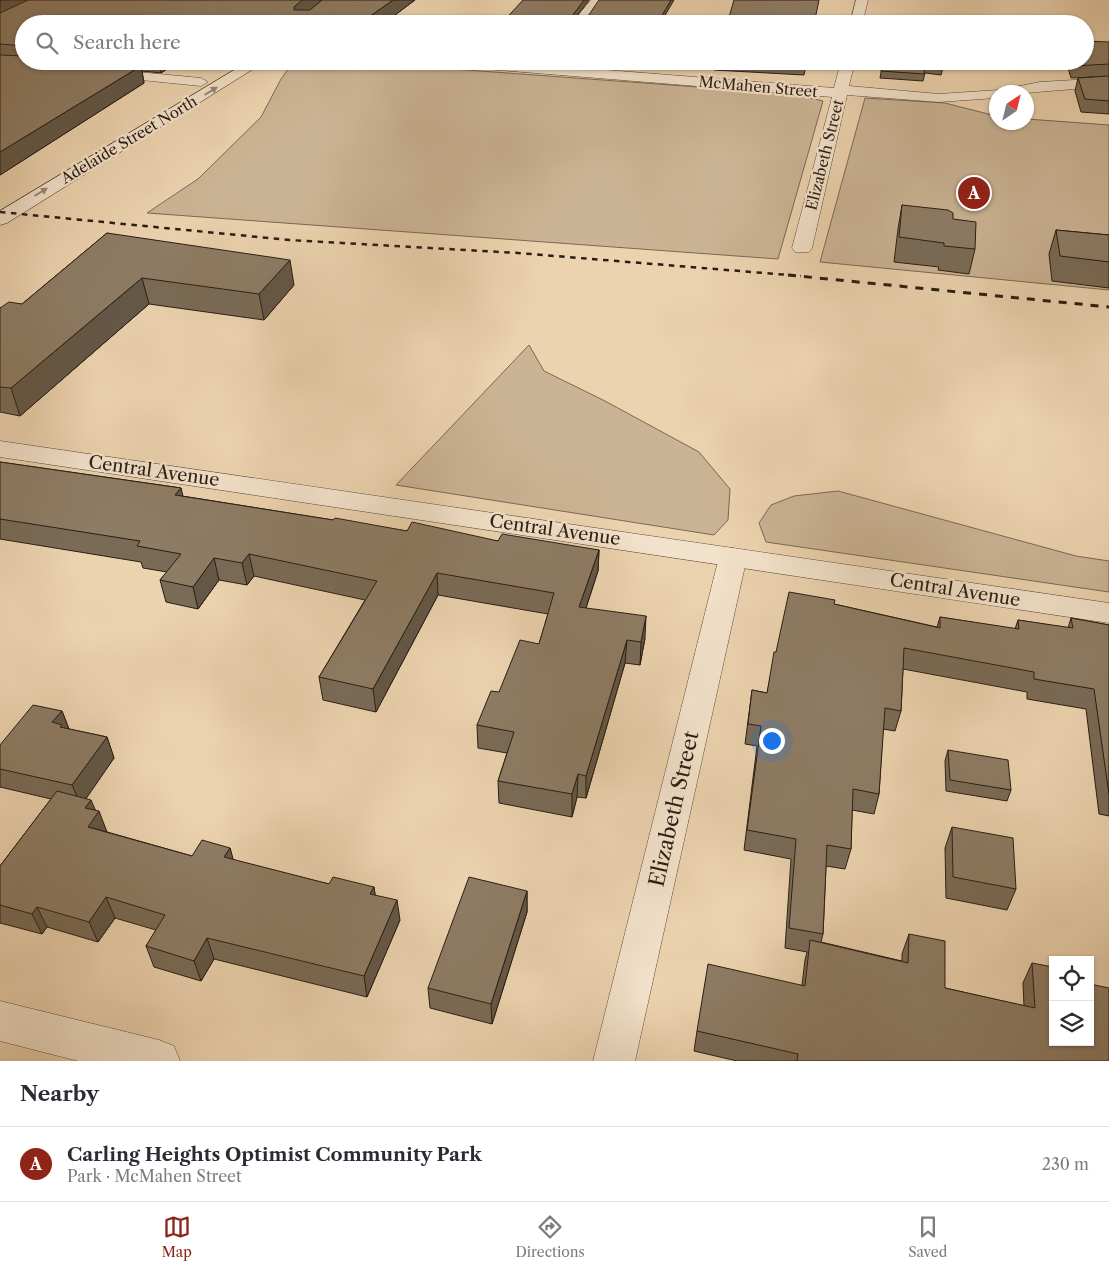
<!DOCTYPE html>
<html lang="en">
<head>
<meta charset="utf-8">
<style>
	:root { --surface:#fff; --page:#f7f7f7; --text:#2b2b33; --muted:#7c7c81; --line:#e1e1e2; --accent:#8f2418 }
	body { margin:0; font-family:"Libre Caslon Text",serif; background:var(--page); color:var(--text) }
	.controls { position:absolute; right:15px; bottom:15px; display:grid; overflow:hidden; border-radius:0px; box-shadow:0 1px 4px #0004 }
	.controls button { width:45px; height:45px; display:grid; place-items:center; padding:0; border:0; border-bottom:1px solid var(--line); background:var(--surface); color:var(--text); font:25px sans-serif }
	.compass { position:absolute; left:989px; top:85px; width:45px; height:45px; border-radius:50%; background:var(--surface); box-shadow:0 1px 4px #0004; rotate:35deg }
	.you { position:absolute; left:771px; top:740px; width:18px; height:18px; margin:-12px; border:4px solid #fff; border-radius:50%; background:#1a73e8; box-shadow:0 0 0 8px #1a73e833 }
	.badge { display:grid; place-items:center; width:32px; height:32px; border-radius:50%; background:var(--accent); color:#fff; font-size:16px; font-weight:700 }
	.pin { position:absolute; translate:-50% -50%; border:2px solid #fff; box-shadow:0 1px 5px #0006 }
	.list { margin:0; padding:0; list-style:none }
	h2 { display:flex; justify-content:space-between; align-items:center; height:65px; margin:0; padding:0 20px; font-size:21px }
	h2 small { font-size:16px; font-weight:400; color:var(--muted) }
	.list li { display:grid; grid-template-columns:32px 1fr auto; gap:15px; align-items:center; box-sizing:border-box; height:75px; padding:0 20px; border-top:1px solid var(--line) }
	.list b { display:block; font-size:19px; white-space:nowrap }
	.list p { margin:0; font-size:16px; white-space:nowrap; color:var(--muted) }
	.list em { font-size:16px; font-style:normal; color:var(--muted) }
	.icon { flex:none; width:28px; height:28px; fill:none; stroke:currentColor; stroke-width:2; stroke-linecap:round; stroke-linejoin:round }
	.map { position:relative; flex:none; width:1109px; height:1061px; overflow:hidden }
	.search { position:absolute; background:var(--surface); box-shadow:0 1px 4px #0004; left:15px; right:15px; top:15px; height:55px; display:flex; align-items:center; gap:12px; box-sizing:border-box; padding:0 18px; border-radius:28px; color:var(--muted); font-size:19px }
	.sheet { height:140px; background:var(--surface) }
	nav { display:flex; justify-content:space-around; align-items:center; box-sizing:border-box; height:70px; border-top:1px solid var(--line); background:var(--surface); font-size:14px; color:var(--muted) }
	nav a { display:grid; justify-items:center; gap:2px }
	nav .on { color:var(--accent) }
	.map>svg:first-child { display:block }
</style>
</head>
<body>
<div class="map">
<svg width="1109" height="1061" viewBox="0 0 1109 1061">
	<rect width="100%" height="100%" fill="#ecd3af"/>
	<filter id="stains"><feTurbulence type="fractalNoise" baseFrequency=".004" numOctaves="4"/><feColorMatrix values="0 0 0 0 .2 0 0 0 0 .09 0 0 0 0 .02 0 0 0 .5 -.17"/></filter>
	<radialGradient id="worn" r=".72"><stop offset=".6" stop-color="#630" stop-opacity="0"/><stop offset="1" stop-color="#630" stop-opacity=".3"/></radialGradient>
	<g fill="#cbb495" stroke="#7a6854">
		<polygon points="294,61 344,61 793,94 823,101 778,259 147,213 198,179 261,117 281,79"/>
		<polygon points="865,98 945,103 996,116 996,122 1026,122 1027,119 1109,125 1109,290 820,262"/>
		<polygon points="529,345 544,371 605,401 699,452 730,489 728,520 714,535 396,485"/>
		<polygon points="838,491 1076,556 1109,561 1109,592 766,542 759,523 771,505 794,496"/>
	</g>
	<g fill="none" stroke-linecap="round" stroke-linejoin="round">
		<defs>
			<g id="minor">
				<polygon points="591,0 603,0 584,24 571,24"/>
				<polygon points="856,0 868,0 862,24 850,24"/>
				<polygon points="429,61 492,61 834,88 841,61 855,61 849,86 939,94 999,90 1040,82 1109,78 1109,86 1026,93 996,92 996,98 939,102 847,95 812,248 809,252 795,252 792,248 832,97 436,65"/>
				<polygon points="106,69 201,78 208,82 201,86 101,76 99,73"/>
				<polygon points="733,548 743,551 747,557 635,1061 593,1061 719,557 723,551"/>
				<polygon points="0,1001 159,1040 174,1046 180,1061 78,1061 0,1041"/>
			</g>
			<polygon id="tertiary" points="0,441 1109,603 1109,623 0,457"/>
			<polygon id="secondary" points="249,61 266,61 7,223 0,225 0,211"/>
		</defs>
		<use href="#minor" stroke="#594a3b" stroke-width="1"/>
		<use href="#tertiary" stroke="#594a3b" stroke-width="1"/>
		<use href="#secondary" stroke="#281d14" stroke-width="1"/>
		<use href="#minor" fill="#f3e2cb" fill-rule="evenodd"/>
		<use href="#tertiary" fill="#f3e2cb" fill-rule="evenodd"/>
		<use href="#secondary" fill="#f3e2cb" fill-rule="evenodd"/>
		<polyline stroke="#281d14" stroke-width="2.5" stroke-dasharray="5.5 5.5" stroke-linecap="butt" points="0,212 289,240 518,253 801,276"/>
		<polyline stroke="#281d14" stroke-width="3" stroke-dasharray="8 8" stroke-linecap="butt" points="788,275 1109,307"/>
	</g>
	<g fill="#7a6b57" stroke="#281d14">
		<polygon points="0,0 415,0 383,24 24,24 24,61 190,61 185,64 176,63 161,73 142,71 144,83 0,175"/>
		<polygon points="1109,42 1109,114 1081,112 1075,91 1078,78 1095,77 1071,78 1066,61 1085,61"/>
		<polygon points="582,61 639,61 637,65"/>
		<polygon points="807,61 804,75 714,70 715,64"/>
		<polygon points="883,61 943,68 941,75 925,73 923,81 880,78"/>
		<polygon points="902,205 953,219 975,249 969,274 938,270 939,267 894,262 898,229"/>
		<polygon points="1056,230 1109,235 1109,288 1052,281 1049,254"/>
		<polygon points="107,233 294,285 264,320 149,304 20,416 0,412 0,308 22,304"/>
		<polygon points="0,462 181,488 182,496 333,520 407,531 498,541 599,550 598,571 586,608 645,638 640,665 625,663 586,798 577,797 572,817 499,803 498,781 507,753 478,748 477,725 499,692 539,644 548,614 438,595 376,712 323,700 319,677 365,600 254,576 247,585 219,580 198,609 166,602 160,580 167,572 143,568 141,562 0,539"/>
		<polygon points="834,604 937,627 940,617 1015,629 1018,620 1068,628 1071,618 1109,625 1109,816 1099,814 1086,709 1027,699 1027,692 903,669 901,711 895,731 883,729 879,794 874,814 852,810 851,849 845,869 826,866 823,934 821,942 902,961 902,954 909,934 945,988 1024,1006 1023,983 1032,963 1109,1061 737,1061 694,1051 697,1031 802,985 805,960 807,952 785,948 791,859 744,850 757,746 745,744 752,690 767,693 776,652"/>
		<polygon points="62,711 69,729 107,737 114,758 86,798 95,810 107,832 192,856 230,848 233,860 329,884 374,887 375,895 400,920 367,997 214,959 201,981 154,967 146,946 156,930 115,918 98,942 47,927 42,934 0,923 0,866 51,799 0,787 0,745"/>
		<polygon points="948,750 1011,790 1007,801 946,791 945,761"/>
		<polygon points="952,827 1016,889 1007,910 946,898 945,848"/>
		<polygon points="527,891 527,912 492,1024 430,1008 428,988"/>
	</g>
	<g fill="#635747" stroke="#281d14">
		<polygon points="2,0 39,0 0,18 0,1"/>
		<polygon points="302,0 322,0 295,24 294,7"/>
		<polygon points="393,0 415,0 383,24 359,24"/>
		<polygon points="584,0 589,0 571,24 570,19"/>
		<polygon points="671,0 674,0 660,24 657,24"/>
		<polygon points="158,61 175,61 176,63 161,73"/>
		<polygon points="141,66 144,83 0,175 0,152"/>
		<polygon points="290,260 294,285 264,320 259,294"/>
		<polygon points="142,278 149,304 20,416 11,388"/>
		<polygon points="181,488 186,509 175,495"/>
		<polygon points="599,550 598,571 579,629 579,607"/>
		<polygon points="249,554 254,576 247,585 242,563"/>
		<polygon points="214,558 219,580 198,609 193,587"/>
		<polygon points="437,573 438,595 376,712 373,689"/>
		<polygon points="646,616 645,638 640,665 641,642"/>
		<polygon points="627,640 625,663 586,798 586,776"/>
		<polygon points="62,711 70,732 52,722"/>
		<polygon points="107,737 114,758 81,806 72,785"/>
		<polygon points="578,774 577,797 572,817 572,794"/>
		<polygon points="91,800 97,814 99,811 107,832 88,827 85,808"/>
		<polygon points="230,848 236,869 224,857"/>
		<polygon points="374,887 377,908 370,894"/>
		<polygon points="527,891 527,912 492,1024 491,1004"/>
		<polygon points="106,897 115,918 98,942 89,922"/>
		<polygon points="397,900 400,920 367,997 364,976"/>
		<polygon points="37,907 47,927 42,934 32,914"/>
		<polygon points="207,938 214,959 201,981 194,961"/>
	</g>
	<g fill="#8e7c65" stroke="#281d14">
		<polygon points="28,0 302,0 294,7 294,10 310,10 322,0 393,0 359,24 252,24 225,22 222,24 24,24 24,46 0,44 0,13"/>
		<polygon points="523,0 584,0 570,19 586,19 599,0 671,0 657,24 501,24"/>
		<polygon points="734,0 819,0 814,24 727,24"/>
		<polygon points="1085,41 1109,42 1109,64 1074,66 1073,61 1085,61"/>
		<polygon points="0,55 24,56 24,61 82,61 141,66 0,152"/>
		<polygon points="716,61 807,61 805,69 715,64"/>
		<polygon points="883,61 943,61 943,68 925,66 924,74 881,71"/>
		<polygon points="1109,76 1109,101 1085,99 1078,78"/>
		<polygon points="902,205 948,210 953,213 953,219 976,222 975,249 944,246 944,243 899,237"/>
		<polygon points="1056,230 1109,235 1109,262 1060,256"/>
		<polygon points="107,233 290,260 259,294 142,278 11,388 0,387 0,308 9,302 22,304"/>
		<polygon points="0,462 181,488 175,495 333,520 335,518 407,531 412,522 498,541 502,534 599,550 579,607 646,616 641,642 627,640 586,776 578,774 572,794 498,781 514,732 477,725 491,691 499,692 520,640 539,644 554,593 437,573 373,689 319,677 377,581 249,554 242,563 214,558 193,587 160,580 181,554 137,546 140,541 0,519"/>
		<polygon points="789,592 835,600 834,604 940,628 940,617 1019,629 1018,620 1073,628 1071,618 1109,625 1109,794 1094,689 1034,679 1034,672 904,648 901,711 885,708 879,794 853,789 851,849 827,845 823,934 789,928 796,839 747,830 761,726 748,724 752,690 767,693 774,652 776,652"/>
		<polygon points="33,705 62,711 52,722 62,725 60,727 107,737 72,785 0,769 0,745"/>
		<polygon points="948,750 1008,760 1011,790 950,780"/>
		<polygon points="57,791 91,800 85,808 99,811 88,827 192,856 202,840 230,848 224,857 329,884 333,877 374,887 370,894 397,900 364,976 207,938 194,961 146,946 165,915 106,897 89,922 37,907 32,914 0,905 0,866"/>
		<polygon points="952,827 1013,838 1016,889 953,877"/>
		<polygon points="469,877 527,891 491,1004 428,988"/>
		<polygon points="909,934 945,941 945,988 1035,1008 1032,963 1053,967 1053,1042 1090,1042 1090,984 1109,988 1109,1061 797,1061 798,1054 697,1031 708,964 805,986 810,940 908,963"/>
	</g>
	<defs><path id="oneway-solid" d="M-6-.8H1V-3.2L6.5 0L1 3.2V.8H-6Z" transform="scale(1.25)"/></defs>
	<g fill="#988979">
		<use href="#oneway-solid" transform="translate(211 91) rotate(-31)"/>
		<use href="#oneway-solid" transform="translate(41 192) rotate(-31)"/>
	</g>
	<g text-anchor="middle" stroke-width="4.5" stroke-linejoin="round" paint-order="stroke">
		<g font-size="15" fill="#281d14" stroke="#f3e2cb">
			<text transform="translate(758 87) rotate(5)" y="5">McMahen Street</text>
			<text transform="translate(129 140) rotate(-31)" y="5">Adelaide Street North</text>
			<text transform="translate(825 155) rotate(-76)" y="5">Elizabeth Street</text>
		</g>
		<g font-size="18" fill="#281d14" stroke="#f3e2cb">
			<text transform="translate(154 471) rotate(8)" y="6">Central Avenue</text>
			<text transform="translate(555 530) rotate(8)" y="6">Central Avenue</text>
			<text transform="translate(955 590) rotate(9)" y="6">Central Avenue</text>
		</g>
		<g font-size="21" fill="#281d14" stroke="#f3e2cb">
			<text transform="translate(674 809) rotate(-77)" y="7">Elizabeth Street</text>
		</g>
	</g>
	<rect width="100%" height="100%" filter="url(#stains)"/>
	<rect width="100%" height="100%" fill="url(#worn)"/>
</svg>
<div class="controls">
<button><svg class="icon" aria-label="locate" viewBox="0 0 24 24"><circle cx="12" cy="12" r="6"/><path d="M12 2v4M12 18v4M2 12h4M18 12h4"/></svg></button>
<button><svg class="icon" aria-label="layers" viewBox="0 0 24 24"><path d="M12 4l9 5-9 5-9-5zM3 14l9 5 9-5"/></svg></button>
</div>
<svg class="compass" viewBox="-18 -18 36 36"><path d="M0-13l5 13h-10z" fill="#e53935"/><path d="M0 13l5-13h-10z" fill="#7c7c81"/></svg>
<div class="you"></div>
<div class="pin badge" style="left:974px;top:193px">A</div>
<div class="search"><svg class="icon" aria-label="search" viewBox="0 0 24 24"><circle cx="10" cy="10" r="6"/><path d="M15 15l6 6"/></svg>Search here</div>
</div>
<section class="sheet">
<h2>Nearby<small></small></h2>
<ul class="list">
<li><span class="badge">A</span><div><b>Carling Heights Optimist Community Park</b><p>Park · McMahen Street</p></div><em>230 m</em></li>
</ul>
</section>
<nav>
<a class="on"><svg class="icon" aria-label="map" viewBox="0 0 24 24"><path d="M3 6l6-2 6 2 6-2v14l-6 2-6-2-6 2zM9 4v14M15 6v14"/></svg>Map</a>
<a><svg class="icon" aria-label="directions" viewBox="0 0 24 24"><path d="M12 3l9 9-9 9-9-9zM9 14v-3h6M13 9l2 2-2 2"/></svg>Directions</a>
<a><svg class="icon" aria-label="saved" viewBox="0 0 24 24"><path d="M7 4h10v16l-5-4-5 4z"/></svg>Saved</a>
</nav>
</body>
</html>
